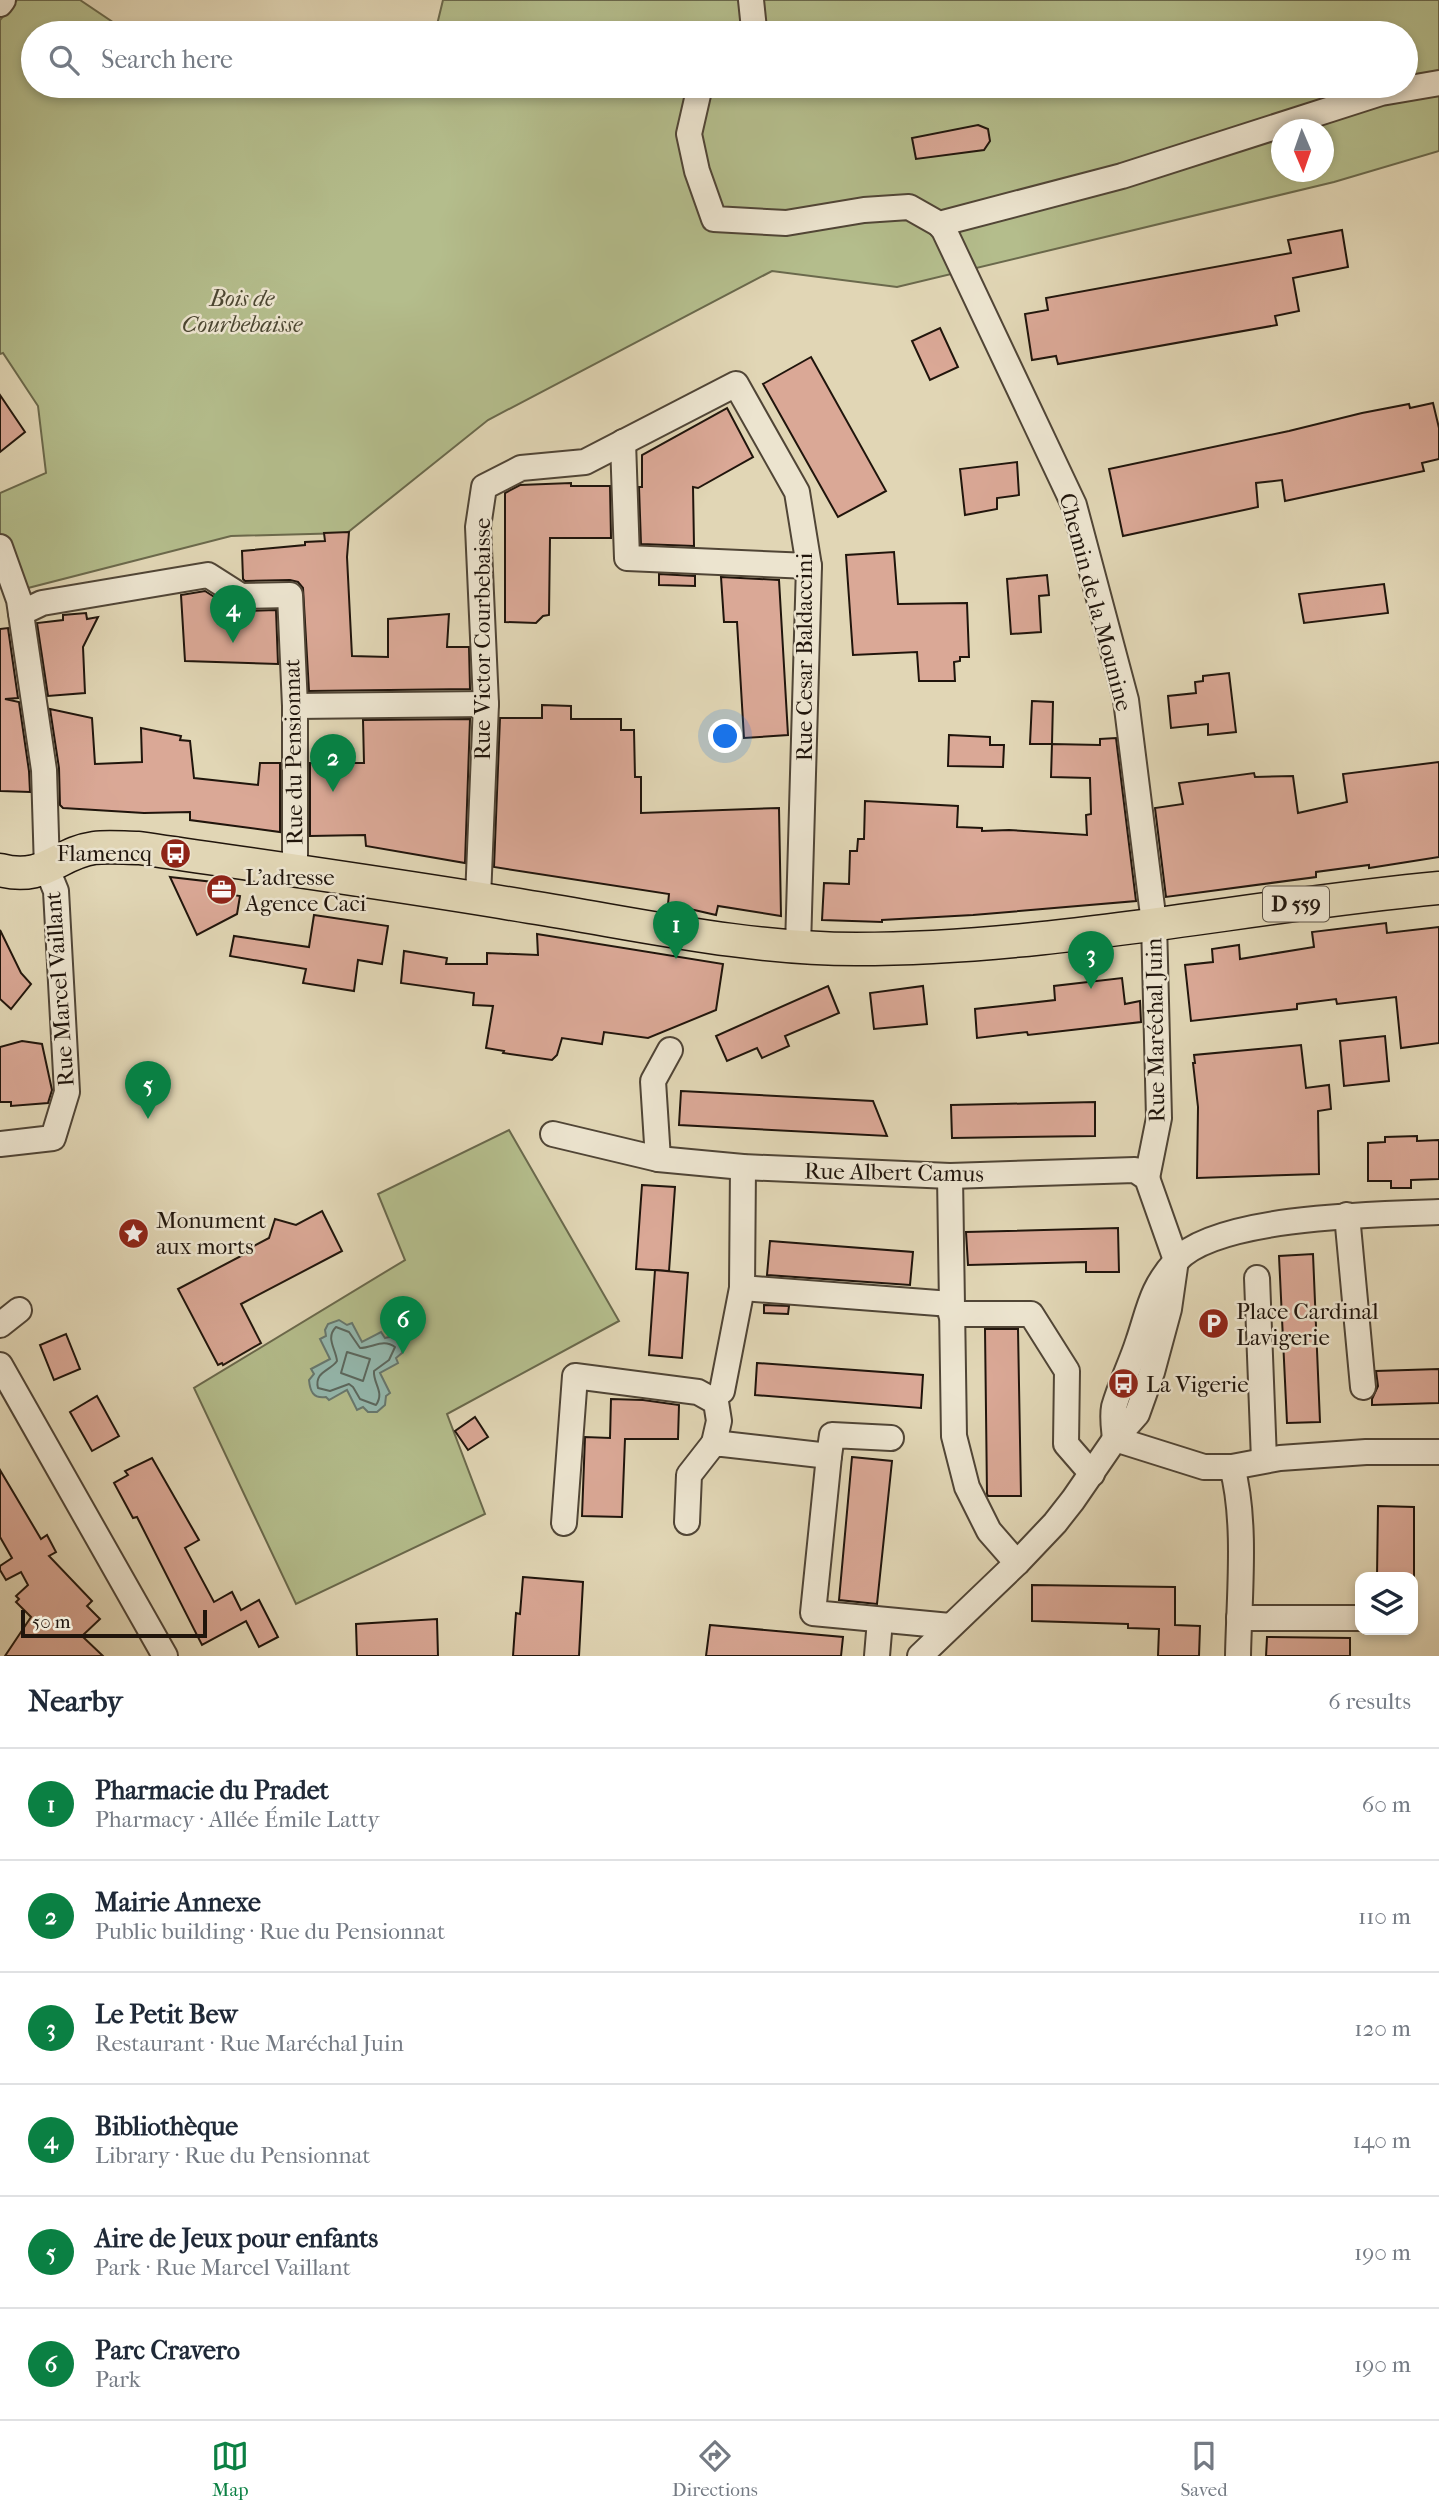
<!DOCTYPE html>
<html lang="en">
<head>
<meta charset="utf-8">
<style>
	:root { --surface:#fff; --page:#f6f6f7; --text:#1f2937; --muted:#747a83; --line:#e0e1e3; --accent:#0b8043 }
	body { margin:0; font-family:"IM FELL French Canon",serif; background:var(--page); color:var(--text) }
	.controls { position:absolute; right:21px; bottom:21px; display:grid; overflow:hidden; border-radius:14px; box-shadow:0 4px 10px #0003 }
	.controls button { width:63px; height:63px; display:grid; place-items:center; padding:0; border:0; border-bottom:2px solid var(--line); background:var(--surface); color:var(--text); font:35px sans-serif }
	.compass { position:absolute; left:1271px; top:119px; width:63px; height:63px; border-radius:50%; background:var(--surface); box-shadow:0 4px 10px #0003; rotate:178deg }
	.scale { position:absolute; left:21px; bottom:18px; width:186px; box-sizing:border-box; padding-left:7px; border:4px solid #20150c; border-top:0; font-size:19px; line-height:24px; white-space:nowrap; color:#20150c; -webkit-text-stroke:5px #ece4cf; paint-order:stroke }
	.you { position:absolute; left:726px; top:737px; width:24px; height:24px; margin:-18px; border:5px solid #fff; border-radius:50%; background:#1a73e8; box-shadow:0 0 0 10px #1a73e833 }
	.badge { display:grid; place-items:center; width:46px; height:46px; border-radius:50%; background:var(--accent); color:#fff; font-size:23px; font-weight:700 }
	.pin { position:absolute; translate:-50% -58px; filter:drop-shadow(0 2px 4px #0008) }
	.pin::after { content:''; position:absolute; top:37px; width:24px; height:21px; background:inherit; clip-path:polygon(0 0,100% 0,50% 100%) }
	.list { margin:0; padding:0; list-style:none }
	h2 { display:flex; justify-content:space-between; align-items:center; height:91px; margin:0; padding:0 28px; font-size:30px }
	h2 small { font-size:23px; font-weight:400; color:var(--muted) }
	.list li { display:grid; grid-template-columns:46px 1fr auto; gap:21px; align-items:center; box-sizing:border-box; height:112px; padding:0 28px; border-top:2px solid var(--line) }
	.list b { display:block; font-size:26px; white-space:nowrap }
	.list p { margin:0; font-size:23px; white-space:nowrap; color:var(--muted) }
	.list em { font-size:23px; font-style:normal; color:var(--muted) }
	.icon { flex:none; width:38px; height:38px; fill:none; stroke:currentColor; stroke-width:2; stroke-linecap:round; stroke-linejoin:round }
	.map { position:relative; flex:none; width:1439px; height:1656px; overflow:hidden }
	.search { position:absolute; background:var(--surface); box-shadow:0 4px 10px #0003; left:21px; right:21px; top:21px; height:77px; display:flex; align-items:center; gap:18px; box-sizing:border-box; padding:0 24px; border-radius:38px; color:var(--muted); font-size:26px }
	.sheet { height:763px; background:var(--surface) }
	nav { display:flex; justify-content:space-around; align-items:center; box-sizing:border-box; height:98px; border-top:2px solid var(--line); background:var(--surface); font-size:19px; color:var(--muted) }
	nav a { display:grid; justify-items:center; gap:4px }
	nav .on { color:var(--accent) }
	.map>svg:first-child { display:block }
</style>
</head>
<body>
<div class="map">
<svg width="1439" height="1656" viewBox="0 0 1439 1656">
	<rect width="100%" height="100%" fill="#e1d6b5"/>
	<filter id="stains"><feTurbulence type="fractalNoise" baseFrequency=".00286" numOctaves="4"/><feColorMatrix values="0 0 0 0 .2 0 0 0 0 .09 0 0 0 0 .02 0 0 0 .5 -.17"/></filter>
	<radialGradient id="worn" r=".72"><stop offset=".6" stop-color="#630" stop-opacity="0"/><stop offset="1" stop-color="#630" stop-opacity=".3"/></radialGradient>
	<g fill="#b4bd8c" stroke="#6a694c" stroke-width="2" fill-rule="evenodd">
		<path d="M17 0H80L129 33H33V86H1406V33H435L443 0H1439V151L1334 182 897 287 772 271 488 420 347 533 231 536 24 589 0 536V493L46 473 38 406 3 353 0 354V20ZM1282 130H1324V172H1282Z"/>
		<polygon points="509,1130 619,1321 447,1414 485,1514 296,1604 194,1388 405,1260 378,1194"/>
	</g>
	<path fill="#94b9af" stroke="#66776e" stroke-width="2" d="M339 1320 347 1325 352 1323 362 1342 381 1332 385 1338C397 1334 402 1342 402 1353L396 1358 398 1363 380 1373 390 1393 386 1396 385 1405 377 1412H368L363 1407 357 1410 347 1390 329 1400 326 1397C313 1399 310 1391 309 1380L314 1374 311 1369 330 1359 320 1339 326 1336 325 1330 328 1324Z"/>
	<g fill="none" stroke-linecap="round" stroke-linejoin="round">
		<g stroke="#5a675e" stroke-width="2">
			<path d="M336 1327 349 1332 360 1348C373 1348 383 1338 395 1347L389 1360 374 1371C373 1384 385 1392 376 1405L360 1399 353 1387 349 1384 330 1391 318 1388C314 1372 330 1371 337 1361 336 1349 325 1338 336 1327Z"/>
			<polygon points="347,1352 370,1359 363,1381 341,1373"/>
		</g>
	</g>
	<g fill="#daa896" stroke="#20150c" stroke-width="2">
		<polygon points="978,125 988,129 990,141 984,150 916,159 912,138"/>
		<polygon points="1342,230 1348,267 1293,278 1299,311 1275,316 1277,325 1058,364 1056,356 1032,360 1025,314 1048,310 1046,298 1291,253 1288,240"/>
		<polygon points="940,328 958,367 930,380 912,341"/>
		<polygon points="811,357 886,491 838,517 763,384"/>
		<polygon points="0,395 25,432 0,452"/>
		<polygon points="1433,403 1439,428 1439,459 1422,463 1424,471 1285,501 1282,480 1256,483 1258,507 1123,536 1109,469 1289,431 1362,413 1409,404 1410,408"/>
		<polygon points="727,408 753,457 698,488 693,487 694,546 641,544 639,487 642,487 642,455"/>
		<polygon points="1017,462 1019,495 997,498 997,509 965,515 960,469"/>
		<polygon points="571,483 571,486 610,486 611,538 550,538 549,615 543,616 536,623 505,622 505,493 520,485"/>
		<polygon points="349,532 347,557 352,656 388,657 388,619 449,614 447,647 469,647 470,689 309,691 303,588 298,582 290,580 245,581 243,579 242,551 305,545 305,542 325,541 324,533"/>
		<polygon points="894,552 898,604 967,603 969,657 960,657 960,661 954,662 955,681 919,681 917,652 853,655 846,555"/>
		<polygon points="659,574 695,576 695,586 659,585"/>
		<polygon points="1047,575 1049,595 1039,596 1041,632 1011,634 1007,579"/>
		<polygon points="721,577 779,580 788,735 744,738 737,622 724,622"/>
		<polygon points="1384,584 1388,613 1304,623 1299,594"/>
		<polygon points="205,591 233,609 241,611 276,610 278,664 185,661 181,595"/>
		<polygon points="86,613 87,619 98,617 83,647 85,693 48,696 37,623 63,620 63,615"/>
		<polygon points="8,628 18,698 5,699 19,702 29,771 30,792 0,791 0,629"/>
		<polygon points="1229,673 1236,732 1208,735 1208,724 1171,728 1168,696 1196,693 1195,682 1203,681 1203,676"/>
		<polygon points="1032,701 1053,702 1052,744 1030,744"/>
		<polygon points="542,705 571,706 571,719 621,719 621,730 634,730 635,777 641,777 641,813 779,808 781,916 718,906 716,915 668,904 669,894 494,867 500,718 542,718"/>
		<polygon points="50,709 92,718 95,764 142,762 141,728 181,736 180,740 190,741 194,778 258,785 260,763 280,763 280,832 190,820 190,812 144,813 63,808 60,805 59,768"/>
		<polygon points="470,719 465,863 366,846 365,835 310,836 310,763 364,763 363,720"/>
		<polygon points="949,735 990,737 990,745 1004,745 1003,767 948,766"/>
		<polygon points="1116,738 1136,901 973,915 882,920 882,922 822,920 824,883 849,884 850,851 857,851 858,839 864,839 865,801 958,806 957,827 982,828 982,831 1009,830 1087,835 1086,815 1091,814 1090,778 1051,777 1052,744 1100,745 1100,739"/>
		<polygon points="1439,762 1439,857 1369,868 1369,865 1316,872 1316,877 1166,897 1155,808 1183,804 1179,783 1254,773 1255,777 1293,776 1298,813 1347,802 1343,774"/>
		<polygon points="170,877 213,882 213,892 240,896 237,914 197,935"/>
		<polygon points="314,915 388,926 382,964 358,960 354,991 303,983 306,969 230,956 234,936 309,947"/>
		<polygon points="1386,923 1387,933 1439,927 1439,1043 1401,1048 1396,997 1337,1004 1336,999 1297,1004 1297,1009 1191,1021 1185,965 1213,962 1212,949 1239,945 1240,959 1314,947 1312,932"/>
		<polygon points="0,930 21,973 31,984 11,1009 0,999"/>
		<polygon points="537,934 723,964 716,1010 648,1038 604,1032 602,1044 562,1038 557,1055 552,1060 503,1053 504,1051 486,1048 493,1006 473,1005 474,993 401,983 404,951 447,958 446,964 487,964 487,953 538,955"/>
		<polygon points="1122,978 1125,1004 1140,1001 1141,1022 1028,1035 1027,1032 977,1038 975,1009 1055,1000 1054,986"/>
		<polygon points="828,986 839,1013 785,1036 789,1046 762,1058 757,1048 727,1061 716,1036"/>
		<polygon points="923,986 927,1024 874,1029 870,993"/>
		<polygon points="1385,1036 1389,1081 1344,1086 1340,1041"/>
		<polygon points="22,1041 42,1044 52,1090 48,1103 11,1106 11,1102 0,1102 0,1047"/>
		<polygon points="1301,1045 1306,1088 1329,1085 1331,1109 1318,1111 1319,1174 1197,1178 1198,1107 1193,1063 1195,1063 1194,1055"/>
		<polygon points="681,1091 873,1101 887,1136 679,1125"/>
		<polygon points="1095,1102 1095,1136 952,1138 951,1105"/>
		<polygon points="1417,1136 1417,1141 1439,1140 1439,1179 1411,1180 1411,1188 1391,1188 1391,1181 1368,1181 1368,1143 1385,1142 1385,1137"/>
		<polygon points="642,1185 675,1187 669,1271 636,1269"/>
		<polygon points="322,1211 342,1251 241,1304 261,1343 223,1365 222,1363 218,1365 178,1289 243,1255 242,1252 269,1238 275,1219 296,1225"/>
		<polygon points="1118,1228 1119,1272 1086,1272 1086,1262 968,1265 966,1232"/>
		<polygon points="770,1241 913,1252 910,1285 767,1275"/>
		<polygon points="1313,1254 1320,1422 1287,1423 1279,1256"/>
		<polygon points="655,1270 688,1273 682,1358 649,1355"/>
		<polygon points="764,1305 789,1306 788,1314 764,1313"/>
		<polygon points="985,1329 1018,1329 1021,1496 988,1496 987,1494"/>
		<polygon points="66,1334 80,1369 54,1380 40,1345"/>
		<polygon points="757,1363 923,1375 921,1408 755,1395"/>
		<polygon points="1439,1369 1439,1403 1372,1405 1372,1399 1378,1386 1376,1371"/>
		<polygon points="97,1396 119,1436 92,1451 70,1412"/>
		<polygon points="611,1399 643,1400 679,1405 678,1439 625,1439 622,1517 582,1516 585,1437 610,1438"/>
		<polygon points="475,1417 488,1437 468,1450 455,1431"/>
		<polygon points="852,1457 892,1461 877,1604 839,1600"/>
		<polygon points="152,1458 199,1540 185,1548 214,1602 232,1592 241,1610 259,1600 278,1637 259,1647 246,1621 202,1645 137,1517 133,1518 114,1483 128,1475 125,1471"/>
		<polygon points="0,1470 41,1539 47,1535 56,1552 49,1556 92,1601 87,1606 100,1619 82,1636 103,1656 5,1656 31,1617 16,1602 19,1599 16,1596 28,1585 21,1572 6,1580 0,1570 0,1566 12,1558 0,1537"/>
		<polygon points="1378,1506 1414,1507 1414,1577 1377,1577"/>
		<polygon points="523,1577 583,1582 579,1656 513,1656 516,1613 520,1614"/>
		<polygon points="1032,1585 1175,1587 1175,1625 1200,1626 1199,1656 1158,1656 1159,1629 1128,1628 1128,1624 1032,1621"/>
		<polygon points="437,1619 438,1656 357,1656 356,1624"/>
		<polygon points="710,1625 843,1637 841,1656 706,1656"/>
		<polygon points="1267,1637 1350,1638 1350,1656 1266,1656"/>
	</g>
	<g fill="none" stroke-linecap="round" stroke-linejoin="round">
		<defs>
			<g id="minor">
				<polyline points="0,4 3,0"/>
				<polyline points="749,33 754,29 751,0"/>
				<polyline points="700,86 689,134 697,171 714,219 786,223 864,210 909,207 939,224 1122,176 1381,93 1439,83"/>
				<polyline points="939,224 944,230 1074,505 1126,700 1154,923 1159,1118 1147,1178"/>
				<polyline points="623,442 627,558 809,566"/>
				<polyline points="0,547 19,600 44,770 47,869 56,891 67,1092 53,1138 0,1144"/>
				<polyline points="21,613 42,603 208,575 241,596 290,595 295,706 295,871"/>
				<polyline points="295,706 486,704"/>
				<polyline points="478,898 486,704 478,527 484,487 521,468 585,462 736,384 797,492 809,566 798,947"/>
				<polyline points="553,1134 658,1159 743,1167 950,1176 1135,1170 1147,1178 1176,1260 1169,1309 1152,1372 1137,1414 1115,1439 1073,1500 1055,1523 1017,1563 920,1656"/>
				<polyline points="658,1159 653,1081 670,1050"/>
				<polyline points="950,1176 954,1436 967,1487 989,1531 1017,1563"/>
				<polyline points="1347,1215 1363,1387"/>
				<polyline points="1257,1278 1264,1460"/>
				<polyline points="742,1288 951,1304"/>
				<polyline points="951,1314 1031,1314 1067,1371 1066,1444 1092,1474"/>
				<polyline points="0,1325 19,1310"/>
				<polyline points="0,1365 165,1656"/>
				<polyline points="722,1391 742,1288 743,1167"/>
				<path d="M1115 1439C1114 1429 1112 1417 1114 1407 1120 1385 1131 1364 1138 1342 1149 1310 1151 1288 1176 1261 1216 1216 1379 1214 1439 1212"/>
				<polyline points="1115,1439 1204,1467 1232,1467 1280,1458 1366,1452 1439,1452"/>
				<polyline points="829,1456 832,1435 891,1438"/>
				<path d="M1232 1467C1247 1521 1239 1598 1238 1656"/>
				<polyline points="687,1522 689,1475 714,1443 829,1456 813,1613 950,1626"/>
				<polyline points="564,1523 575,1376 698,1392 716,1402 719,1421 714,1443"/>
				<polyline points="1239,1618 1360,1618"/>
				<polyline points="877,1656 880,1620"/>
			</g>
			<path id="major" d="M0 870C44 882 58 853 94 848 109 846 124 848 139 848 269 867 400 885 530 907 638 924 746 949 856 949 1052 949 1245 906 1439 888"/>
		</defs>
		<use href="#minor" stroke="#504536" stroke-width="28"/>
		<use href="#major" stroke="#20150c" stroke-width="35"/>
		<use href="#minor" stroke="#ece4cf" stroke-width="24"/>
		<use href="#major" stroke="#e1d6b5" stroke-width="32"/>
	</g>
	<defs>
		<symbol id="bus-disc" viewBox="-11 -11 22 22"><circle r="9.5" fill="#8f2418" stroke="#ece4cf"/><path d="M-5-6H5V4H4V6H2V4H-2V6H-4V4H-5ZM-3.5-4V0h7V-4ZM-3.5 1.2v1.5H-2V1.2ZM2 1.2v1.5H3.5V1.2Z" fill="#fff"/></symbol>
		<symbol id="office-disc" viewBox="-11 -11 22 22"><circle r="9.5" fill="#8f2418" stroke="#ece4cf"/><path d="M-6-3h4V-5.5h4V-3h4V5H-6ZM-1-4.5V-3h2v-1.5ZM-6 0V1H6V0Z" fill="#fff"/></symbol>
		<symbol id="sight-disc" viewBox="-11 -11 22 22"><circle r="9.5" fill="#8f2418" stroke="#ece4cf"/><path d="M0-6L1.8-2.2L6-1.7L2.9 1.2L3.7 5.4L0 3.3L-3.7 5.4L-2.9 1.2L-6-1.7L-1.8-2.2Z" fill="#fff"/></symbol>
		<symbol id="parking-disc" viewBox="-11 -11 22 22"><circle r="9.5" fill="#8f2418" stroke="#ece4cf"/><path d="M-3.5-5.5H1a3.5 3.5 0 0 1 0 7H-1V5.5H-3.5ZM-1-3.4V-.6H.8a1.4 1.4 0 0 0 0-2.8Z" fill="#fff"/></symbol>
	</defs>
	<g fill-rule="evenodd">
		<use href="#bus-disc" x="158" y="836" width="35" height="35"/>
		<use href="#office-disc" x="204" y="872" width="35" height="35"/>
		<use href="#sight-disc" x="116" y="1216" width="35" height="35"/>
		<use href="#parking-disc" x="1196" y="1306" width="35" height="35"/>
		<use href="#bus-disc" x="1106" y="1366" width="35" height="35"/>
	</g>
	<g text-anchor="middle" stroke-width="5" stroke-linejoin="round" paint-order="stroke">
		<rect fill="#ece4cf" stroke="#5d5346" stroke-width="2" x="1263" y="886.5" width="66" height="35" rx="5"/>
		<g font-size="21" font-weight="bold" fill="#20150c">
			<text x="1296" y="911">D 559</text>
		</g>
		<g font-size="23" font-style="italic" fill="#4c4732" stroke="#ece4cf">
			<text x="242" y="306">Bois de<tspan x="242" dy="26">Courbebaisse</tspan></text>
		</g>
		<g font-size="23" fill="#20150c" stroke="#ece4cf">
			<text transform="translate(1096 602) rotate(75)" y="8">Chemin de la Mounine</text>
			<text transform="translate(482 639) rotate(-90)" y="8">Rue Victor Courbebaisse</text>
			<text transform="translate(804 657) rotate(-90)" y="8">Rue Cesar Baldaccini</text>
			<text transform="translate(293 752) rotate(-91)" y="8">Rue du Pensionnat</text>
			<text transform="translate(59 989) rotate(-94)" y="8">Rue Marcel Vaillant</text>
			<text transform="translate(1155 1030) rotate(-91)" y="8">Rue Maréchal Juin</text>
			<text transform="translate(894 1172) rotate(1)" y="8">Rue Albert Camus</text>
		</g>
		<g font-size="23" fill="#20150c" stroke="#ece4cf" text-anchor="start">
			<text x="152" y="861" text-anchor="end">Flamencq</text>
			<text x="245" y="885">L'adresse<tspan x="245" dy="26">Agence Caci</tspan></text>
			<text x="156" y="1228">Monument<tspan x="156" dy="26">aux morts</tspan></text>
			<text x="1236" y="1319">Place Cardinal<tspan x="1236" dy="26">Lavigerie</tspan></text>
			<text x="1146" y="1392">La Vigerie</text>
		</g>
	</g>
	<rect width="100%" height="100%" filter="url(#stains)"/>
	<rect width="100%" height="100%" fill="url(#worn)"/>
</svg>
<div class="controls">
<button><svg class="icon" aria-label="layers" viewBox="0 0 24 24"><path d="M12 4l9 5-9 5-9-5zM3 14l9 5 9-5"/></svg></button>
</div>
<svg class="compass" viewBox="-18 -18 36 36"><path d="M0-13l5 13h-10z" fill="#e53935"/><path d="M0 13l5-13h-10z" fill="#747a83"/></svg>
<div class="scale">50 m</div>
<div class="you"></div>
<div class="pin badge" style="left:676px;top:959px">1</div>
<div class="pin badge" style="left:333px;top:792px">2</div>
<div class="pin badge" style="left:1091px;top:989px">3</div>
<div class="pin badge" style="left:233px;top:643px">4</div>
<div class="pin badge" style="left:148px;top:1119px">5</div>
<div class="pin badge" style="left:403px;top:1354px">6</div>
<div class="search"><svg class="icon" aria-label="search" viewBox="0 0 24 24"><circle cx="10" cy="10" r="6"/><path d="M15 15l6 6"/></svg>Search here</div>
</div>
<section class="sheet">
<h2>Nearby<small>6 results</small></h2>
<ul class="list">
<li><span class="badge">1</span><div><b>Pharmacie du Pradet</b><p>Pharmacy · Allée Émile Latty</p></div><em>60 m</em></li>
<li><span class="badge">2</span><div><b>Mairie Annexe</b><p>Public building · Rue du Pensionnat</p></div><em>110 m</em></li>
<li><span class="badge">3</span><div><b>Le Petit Bew</b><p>Restaurant · Rue Maréchal Juin</p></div><em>120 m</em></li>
<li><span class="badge">4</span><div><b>Bibliothèque</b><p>Library · Rue du Pensionnat</p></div><em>140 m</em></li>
<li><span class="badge">5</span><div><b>Aire de Jeux pour enfants</b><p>Park · Rue Marcel Vaillant</p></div><em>190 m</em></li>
<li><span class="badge">6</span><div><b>Parc Cravero</b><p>Park</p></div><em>190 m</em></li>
</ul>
</section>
<nav>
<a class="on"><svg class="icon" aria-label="map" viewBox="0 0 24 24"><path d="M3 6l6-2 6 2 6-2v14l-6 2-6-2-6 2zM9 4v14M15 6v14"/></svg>Map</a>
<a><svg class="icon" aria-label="directions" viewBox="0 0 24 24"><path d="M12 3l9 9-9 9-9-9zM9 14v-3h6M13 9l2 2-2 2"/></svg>Directions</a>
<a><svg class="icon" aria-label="saved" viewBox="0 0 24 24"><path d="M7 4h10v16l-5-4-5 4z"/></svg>Saved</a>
</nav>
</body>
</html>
